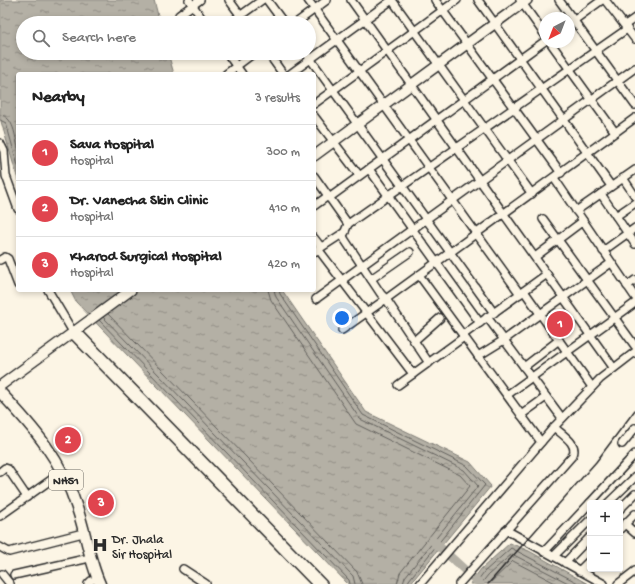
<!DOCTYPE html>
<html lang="en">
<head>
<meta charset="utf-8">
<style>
	:root { --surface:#fff; --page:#f2f2f2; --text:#222; --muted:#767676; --line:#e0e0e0; --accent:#0b8043 }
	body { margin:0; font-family:"Gochi Hand",sans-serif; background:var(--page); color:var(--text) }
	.controls { position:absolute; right:12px; bottom:12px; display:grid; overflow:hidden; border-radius:4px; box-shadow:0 2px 6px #0003 }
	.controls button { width:36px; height:36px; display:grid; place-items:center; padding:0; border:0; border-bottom:1px solid var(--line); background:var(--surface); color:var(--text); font:20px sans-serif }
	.compass { position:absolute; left:539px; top:12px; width:36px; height:36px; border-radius:50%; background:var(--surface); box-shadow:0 2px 6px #0003; rotate:222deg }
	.you { position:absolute; left:342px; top:318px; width:14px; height:14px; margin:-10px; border:3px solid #fff; border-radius:50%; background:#1a73e8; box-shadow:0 0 0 6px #1a73e833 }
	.badge { display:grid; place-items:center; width:26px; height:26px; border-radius:50%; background:var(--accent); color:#fff; font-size:13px; font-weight:700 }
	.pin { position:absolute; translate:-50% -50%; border:2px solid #fff; box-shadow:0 1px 4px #0006 }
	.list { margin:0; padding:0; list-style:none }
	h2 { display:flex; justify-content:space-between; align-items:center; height:52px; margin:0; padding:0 16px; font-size:17px }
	h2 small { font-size:13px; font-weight:400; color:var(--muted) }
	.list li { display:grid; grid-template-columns:26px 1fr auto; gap:12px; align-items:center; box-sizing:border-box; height:56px; padding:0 16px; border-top:1px solid var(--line) }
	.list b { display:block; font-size:15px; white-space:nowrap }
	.list p { margin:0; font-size:13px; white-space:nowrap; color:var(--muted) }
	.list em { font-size:13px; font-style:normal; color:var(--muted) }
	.icon { flex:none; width:22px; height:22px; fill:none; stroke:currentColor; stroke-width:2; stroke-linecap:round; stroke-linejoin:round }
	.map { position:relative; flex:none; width:635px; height:584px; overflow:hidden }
	.search { position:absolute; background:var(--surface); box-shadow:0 2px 6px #0003; left:16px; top:16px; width:300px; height:44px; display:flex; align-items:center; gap:10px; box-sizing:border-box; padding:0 14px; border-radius:22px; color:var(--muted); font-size:15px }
	.panel { position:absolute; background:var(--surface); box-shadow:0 2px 6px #0003; left:16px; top:72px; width:300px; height:220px; border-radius:4px }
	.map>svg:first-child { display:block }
</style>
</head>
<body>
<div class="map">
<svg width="635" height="584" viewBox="0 0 635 584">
	<defs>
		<pattern id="water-ripples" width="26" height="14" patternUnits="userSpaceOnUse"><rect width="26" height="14" fill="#b4b0a5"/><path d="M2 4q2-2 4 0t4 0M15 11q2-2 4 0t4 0" fill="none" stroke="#938f87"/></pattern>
	</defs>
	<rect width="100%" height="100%" fill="#fcf5e5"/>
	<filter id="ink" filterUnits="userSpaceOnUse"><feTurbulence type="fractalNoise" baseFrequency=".025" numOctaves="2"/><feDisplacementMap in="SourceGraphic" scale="8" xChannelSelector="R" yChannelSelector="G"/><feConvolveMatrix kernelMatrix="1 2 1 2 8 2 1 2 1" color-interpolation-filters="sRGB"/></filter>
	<g filter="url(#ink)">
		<g fill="url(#water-ripples)" stroke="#7d7b74">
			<polygon points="0,0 154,0 160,23 23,23 23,53 168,53 174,74 18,74 18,180 0,118"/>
			<polygon points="70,290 282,290 366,412 470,462 491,486 410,584 348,584 76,302"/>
			<polygon points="510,543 529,551 588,584 470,584 481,569"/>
		</g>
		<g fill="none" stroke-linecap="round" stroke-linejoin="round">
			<g stroke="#62605c" stroke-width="1">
				<path d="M0 115C14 116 15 137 18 148"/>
				<polyline points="0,120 6,123 18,166"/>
				<polyline points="268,290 271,300 356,424 460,475 470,486 400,573 397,584"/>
				<polyline points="274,290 276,297 360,419 464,470 478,486 405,577 403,584"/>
				<polyline points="279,290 280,294 363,415 467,466 485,485 409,580 408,584"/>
				<polyline points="108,314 357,572 362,584"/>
				<polyline points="103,317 353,576 355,584"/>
				<polyline points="99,320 349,580 350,584"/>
				<polyline points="475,584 484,572 511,548 580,584"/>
				<polyline points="481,584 488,575 512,554 570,584"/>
				<polyline points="489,584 513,561 557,584"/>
			</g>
			<polyline stroke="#b4b0a5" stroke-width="9" points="432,540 480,584"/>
			<defs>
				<g id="minor">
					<polyline points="189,0 205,23"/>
					<polyline points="229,0 246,23"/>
					<polyline points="267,0 284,23"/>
					<polyline points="308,0 520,294"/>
					<polyline points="351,0 613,367"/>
					<polyline points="392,0 532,194"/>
					<polyline points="435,0 561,173"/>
					<polyline points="478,0 611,186"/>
					<polyline points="520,0 545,35"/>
					<polyline points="559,0 635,105"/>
					<polyline points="605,0 635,39"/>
					<polyline points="179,15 200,0"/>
					<polyline points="230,23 262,0"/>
					<polyline points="296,23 327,0"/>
					<polyline points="569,24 602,0"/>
					<polyline points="625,25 635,18"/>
					<polyline points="550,42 615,132"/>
					<polyline points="227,53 242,74"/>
					<polyline points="268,53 283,74"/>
					<polyline points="306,53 494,313"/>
					<polyline points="188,54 190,53"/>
					<polyline points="226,74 254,53"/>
					<polyline points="290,74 392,0"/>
					<polyline points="314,104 457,0"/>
					<polyline points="314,116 359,175"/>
					<polyline points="0,143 4,151 6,176 18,209"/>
					<polyline points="369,169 480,323"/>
					<polyline points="314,176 348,224 343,236 345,240 381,294 386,299 635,118"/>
					<polyline points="554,178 635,297"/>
					<polyline points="623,178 635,196"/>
					<polyline points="601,194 635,244"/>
					<polyline points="329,198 545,41"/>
					<polyline points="314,206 328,196"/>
					<polyline points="576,211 635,170"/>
					<polyline points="616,216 635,203"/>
					<polyline points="543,219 635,346"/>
					<polyline points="348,224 627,29"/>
					<polyline points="314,238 321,247"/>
					<polyline points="318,249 413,374"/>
					<polyline points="603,251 635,228"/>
					<polyline points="314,252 345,232"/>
					<polyline points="535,257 583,221"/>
					<polyline points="0,260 5,257 8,259 18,285"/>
					<polyline points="419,275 541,442"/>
					<polyline points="371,279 410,252"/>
					<polyline points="627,286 635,280"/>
					<polyline points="48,290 73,332"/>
					<polyline points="524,291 592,387"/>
					<polyline points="316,299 635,68"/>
					<polyline points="487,317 562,418"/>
					<polyline points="76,330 323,584"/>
					<polyline points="342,330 386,299 429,363"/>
					<polyline points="71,333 316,584"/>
					<polyline points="463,335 547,274"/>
					<polyline points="414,341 440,318"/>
					<polyline points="478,356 504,340 611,263"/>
					<polyline points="524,367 559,340"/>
					<polyline points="398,385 464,337"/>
					<polyline points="507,395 635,303"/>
					<polyline points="521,415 546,397"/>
					<polyline points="622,444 635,428"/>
					<polyline points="0,472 5,468 8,469 27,497"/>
					<polyline points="590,503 635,454"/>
					<polyline points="608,503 635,477"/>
					<polyline points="620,509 635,494"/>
					<polyline points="0,516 62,472"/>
					<polyline points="625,524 635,533"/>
					<polyline points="620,529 635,514"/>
					<polyline points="506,530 604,584"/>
					<polyline points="0,547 9,552 79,534"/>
					<polyline points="544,552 590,503"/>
					<polyline points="554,556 590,520"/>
					<polyline points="565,563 590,537"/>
					<polyline points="183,569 206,584"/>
					<polyline points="579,571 590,560"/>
					<polyline points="2,574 10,584"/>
					<polyline points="14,575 85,559"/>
					<polyline points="88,584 91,581"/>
					<polyline points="420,584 554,427 600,379 635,352"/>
					<path d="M459 584 573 455C578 443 562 435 554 427"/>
					<polyline points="618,584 635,571"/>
				</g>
				<g id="major">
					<polyline points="314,156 527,0"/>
					<polyline points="0,386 131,290"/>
				</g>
				<path id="highway" d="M0 392C34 428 62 460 77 508 86 533 89 560 100 584"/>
			</defs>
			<use href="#minor" stroke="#2b2b2b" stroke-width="10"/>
			<use href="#major" stroke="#2b2b2b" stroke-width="12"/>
			<use href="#highway" stroke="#2b2b2b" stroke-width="13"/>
			<use href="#minor" stroke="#fcf5e5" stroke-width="7"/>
			<use href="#major" stroke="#fcf5e5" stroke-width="9"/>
			<use href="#highway" stroke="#fcf5e5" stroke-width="10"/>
			<polyline stroke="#2b2b2b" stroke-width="1.5" points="488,584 596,462 635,410"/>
		</g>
	</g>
	<defs>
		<symbol id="hospital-bare" viewBox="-9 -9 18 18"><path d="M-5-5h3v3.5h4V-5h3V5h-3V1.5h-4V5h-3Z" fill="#2b2b2b" stroke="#fcf5e5" stroke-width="2.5" paint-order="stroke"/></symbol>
	</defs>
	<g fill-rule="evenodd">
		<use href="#hospital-bare" x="89" y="534" width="22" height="22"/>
	</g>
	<g text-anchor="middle" stroke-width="3" stroke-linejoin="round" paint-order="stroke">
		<rect fill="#fcf5e5" stroke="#6a6863" stroke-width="1" x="49" y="470" width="34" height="20" rx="3"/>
		<g font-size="12" font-weight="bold" fill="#2b2b2b">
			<text x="66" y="484">NH51</text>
		</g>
		<g font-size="13" fill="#2b2b2b" stroke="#fcf5e5" text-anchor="start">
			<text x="112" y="543">Dr. Jhala<tspan x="112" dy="15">Sir Hospital</tspan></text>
		</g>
	</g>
</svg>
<div class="controls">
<button>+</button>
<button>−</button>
</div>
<svg class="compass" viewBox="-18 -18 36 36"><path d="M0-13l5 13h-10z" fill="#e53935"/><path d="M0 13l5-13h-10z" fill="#767676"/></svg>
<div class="you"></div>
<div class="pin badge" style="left:560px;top:324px;background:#e0444e">1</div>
<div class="pin badge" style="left:68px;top:440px;background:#e0444e">2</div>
<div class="pin badge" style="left:101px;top:503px;background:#e0444e">3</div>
<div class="search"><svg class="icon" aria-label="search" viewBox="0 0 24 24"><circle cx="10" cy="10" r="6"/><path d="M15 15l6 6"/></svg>Search here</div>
<section class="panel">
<h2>Nearby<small>3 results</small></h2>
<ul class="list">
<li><span class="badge" style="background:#e0444e">1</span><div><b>Sava Hospital</b><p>Hospital</p></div><em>300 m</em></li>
<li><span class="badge" style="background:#e0444e">2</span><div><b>Dr. Vanecha Skin Clinic</b><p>Hospital</p></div><em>410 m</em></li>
<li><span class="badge" style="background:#e0444e">3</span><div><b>Kharod Surgical Hospital</b><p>Hospital</p></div><em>420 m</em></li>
</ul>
</section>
</div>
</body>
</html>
